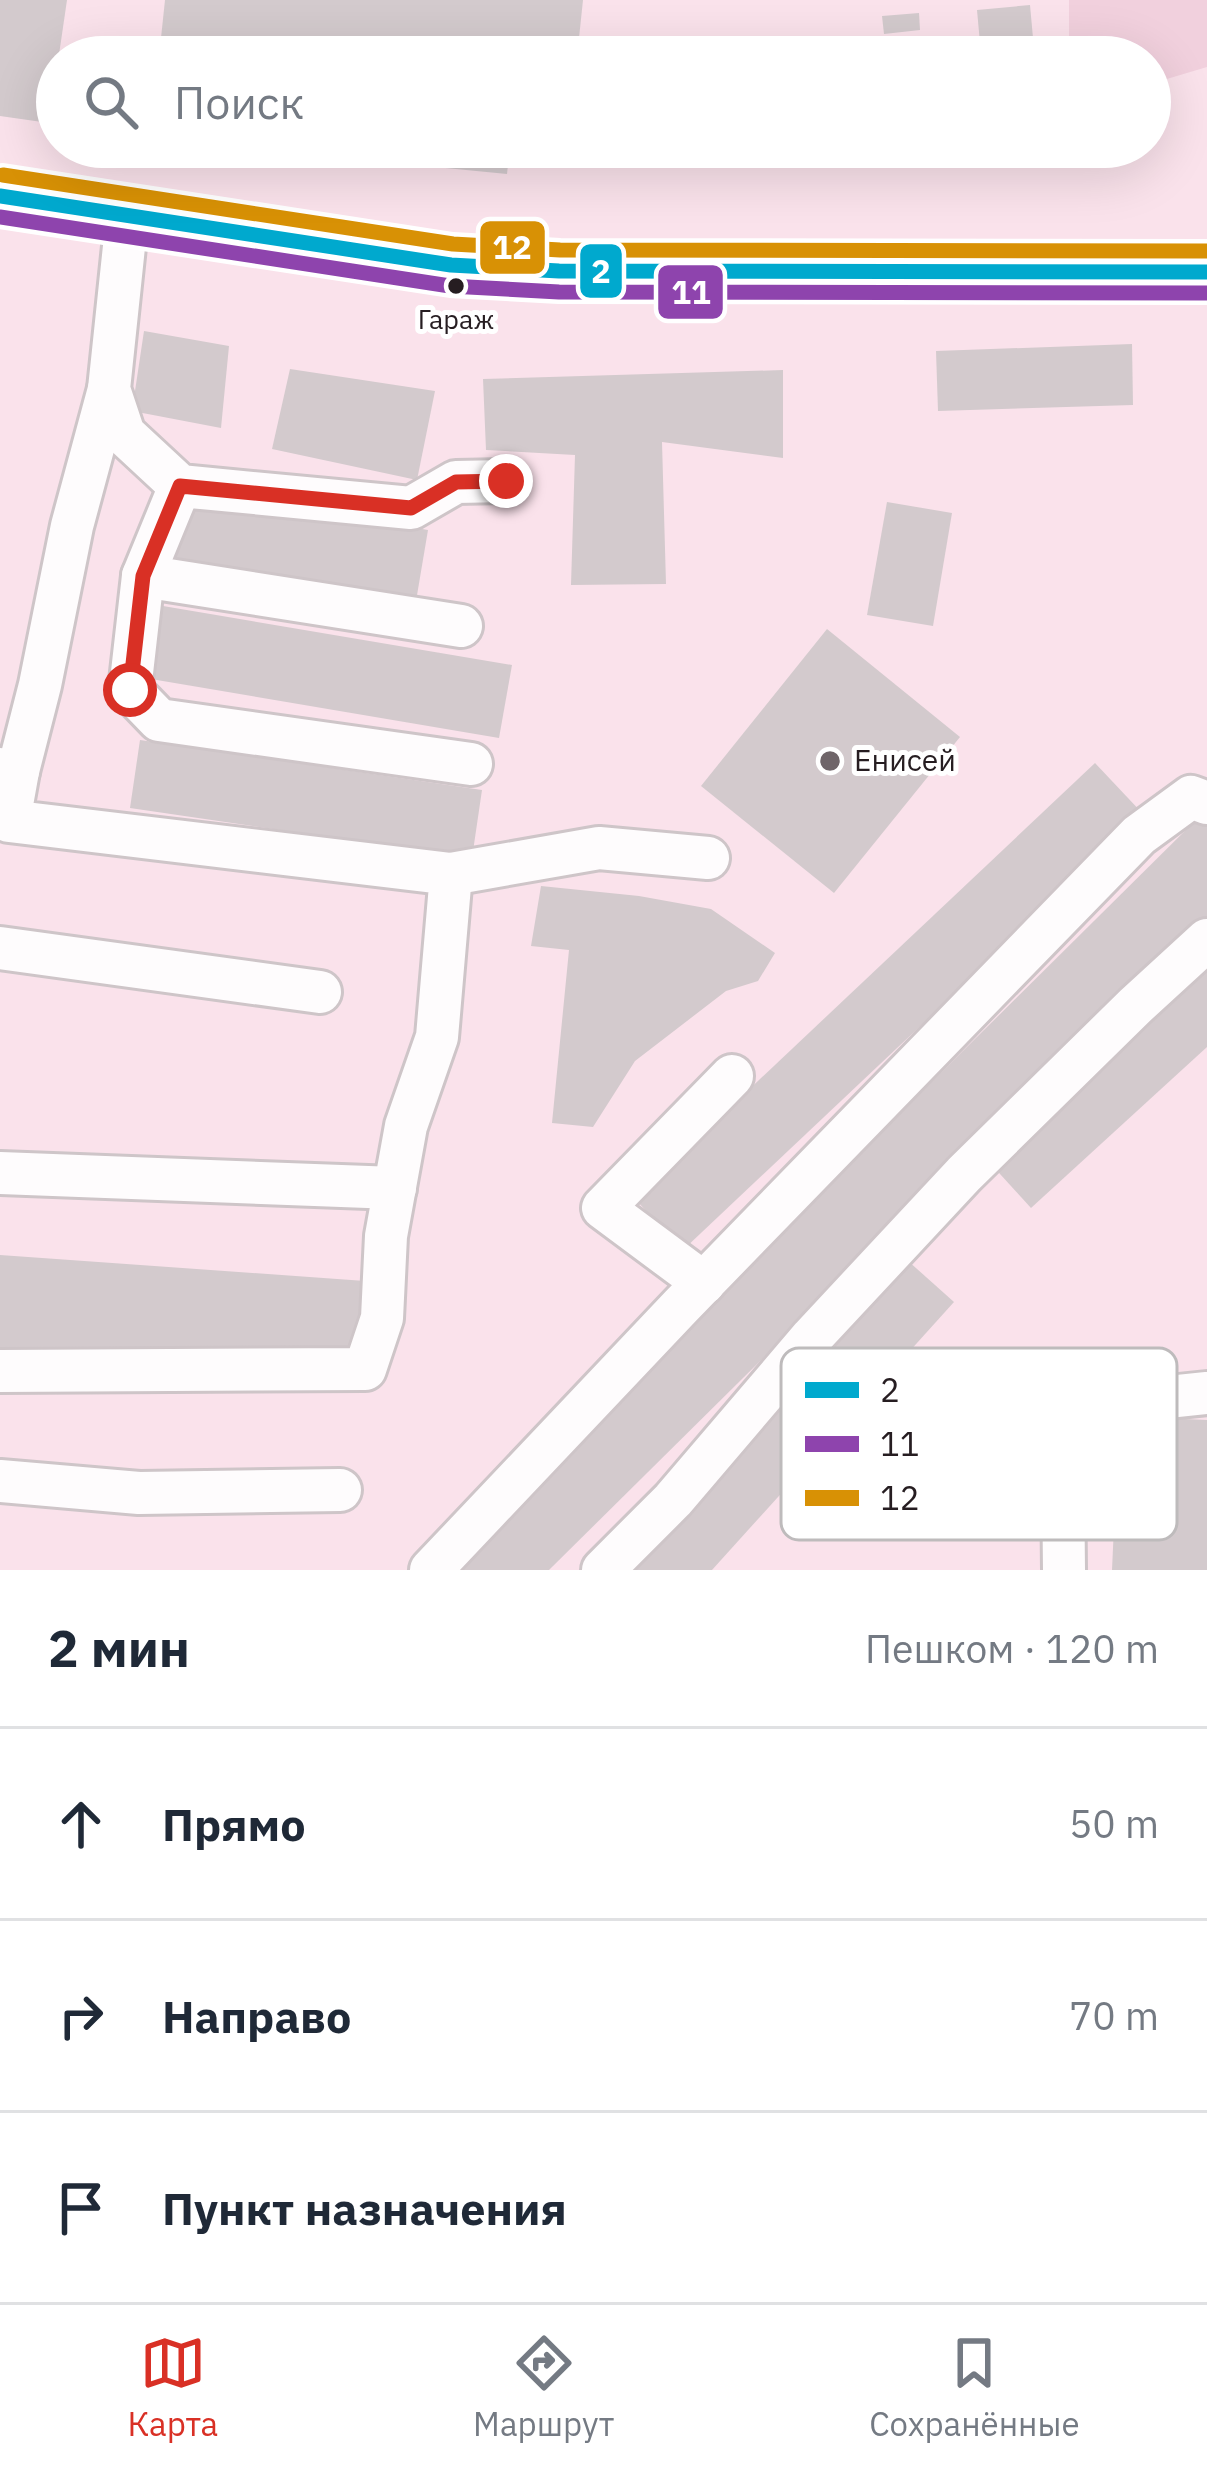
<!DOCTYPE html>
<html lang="ru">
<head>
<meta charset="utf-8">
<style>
	:root { --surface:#fff; --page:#f6f6f7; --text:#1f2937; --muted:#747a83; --line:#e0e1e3; --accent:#d93025 }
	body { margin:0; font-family:"IBM Plex Sans",sans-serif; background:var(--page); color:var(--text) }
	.stop { position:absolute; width:36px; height:36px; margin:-27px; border:9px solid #d93025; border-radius:50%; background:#fff }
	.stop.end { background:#d93025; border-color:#fff; box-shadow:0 3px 12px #0008 }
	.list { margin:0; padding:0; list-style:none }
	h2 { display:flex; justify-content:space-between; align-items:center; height:156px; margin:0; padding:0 48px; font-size:51px }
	h2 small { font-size:39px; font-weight:400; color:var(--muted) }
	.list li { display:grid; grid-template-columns:78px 1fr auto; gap:36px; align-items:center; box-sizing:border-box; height:192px; padding:0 48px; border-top:3px solid var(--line) }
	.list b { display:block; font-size:45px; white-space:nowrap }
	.list em { font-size:39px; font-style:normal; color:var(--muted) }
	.icon { flex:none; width:66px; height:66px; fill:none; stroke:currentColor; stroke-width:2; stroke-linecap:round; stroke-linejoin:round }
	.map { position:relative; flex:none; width:1207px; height:1570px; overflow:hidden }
	.search { position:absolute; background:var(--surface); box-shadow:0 12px 48px #0002; left:36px; right:36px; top:36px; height:132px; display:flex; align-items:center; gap:30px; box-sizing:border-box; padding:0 42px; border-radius:66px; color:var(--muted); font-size:45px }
	.sheet { height:732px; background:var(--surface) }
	nav { display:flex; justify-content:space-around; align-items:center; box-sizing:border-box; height:168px; border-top:3px solid var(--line); background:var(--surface); font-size:33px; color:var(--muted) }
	nav a { display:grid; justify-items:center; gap:6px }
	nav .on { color:var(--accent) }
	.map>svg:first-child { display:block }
</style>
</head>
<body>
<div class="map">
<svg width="1207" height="1570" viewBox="0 0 1207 1570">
	<rect width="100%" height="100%" fill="#f7ecf0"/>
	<path fill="#fae2eb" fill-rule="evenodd" d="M0 0H1207V1570H0ZM57 57H1150V147H57Z"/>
	<polygon fill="#f1d0dd" points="1069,0 1207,0 1207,67 1150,84 1150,57 1069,57"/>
	<g fill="#d3cacd">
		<polygon points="0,0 67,0 49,123 0,116"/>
		<polygon points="165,0 583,0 577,57 159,57"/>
		<polygon points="1030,5 1034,49 981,54 977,10"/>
		<polygon points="919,13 920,30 884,34 882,16"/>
		<polygon points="261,147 510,147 507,174 261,150"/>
		<polygon points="144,331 229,346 221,428 132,411"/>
		<polygon points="1132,344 1133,405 938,411 936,351"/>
		<polygon points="290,369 435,391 417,480 272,449"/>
		<polygon points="783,370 783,458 662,442 666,584 571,585 575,455 486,450 483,379"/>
		<polygon points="179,486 428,530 414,613 164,569"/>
		<polygon points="887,502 952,513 933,626 867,615"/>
		<polygon points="163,606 512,665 499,738 151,679"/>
		<polygon points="827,629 960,737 834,893 701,786"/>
		<polygon points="140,740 482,790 472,858 130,808"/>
		<polygon points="1095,763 1144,815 683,1250 634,1198"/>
		<polygon points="1207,809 1207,919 549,1570 439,1570"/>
		<polygon points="541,886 639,896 711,909 775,953 758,981 726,991 635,1061 593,1127 552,1123 569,950 531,946"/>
		<polygon points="1207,966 1207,1047 1031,1208 990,1163"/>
		<polygon points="0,1255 365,1281 359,1372 0,1347"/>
		<polygon points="907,1260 954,1302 712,1570 626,1570"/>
		<polygon points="1119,1416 1207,1420 1207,1570 1112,1570"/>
	</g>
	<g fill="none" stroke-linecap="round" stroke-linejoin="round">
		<defs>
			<g id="minor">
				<polyline points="0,196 451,265 559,271 1207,272"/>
				<polyline points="127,218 109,389 124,434 180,486 411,508 456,482 505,481"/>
				<polyline points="180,486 143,576 461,626"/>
				<polyline points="143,576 130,690 159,720 471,764"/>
				<polyline points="0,769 18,771 40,685 72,526 109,389"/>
				<polyline points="451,874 599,848 708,858"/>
				<polyline points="0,948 320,992"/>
				<polyline points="0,1173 395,1188"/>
				<polyline points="704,1283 603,1208 732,1076"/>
				<polyline points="0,1371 365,1369 382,1318 386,1236 406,1126 437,1037 451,874 9,821 18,771"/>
				<polyline points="0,1481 139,1493 340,1490"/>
				<polyline points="431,1570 681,1306 1139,835 1191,797 1207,803"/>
				<polyline points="603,1570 673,1500 812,1337 964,1174 1135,1006 1207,940"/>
				<polyline points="1064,1570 1063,1474 1092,1405 1207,1393"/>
			</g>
		</defs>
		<use href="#minor" stroke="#cec5c8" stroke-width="48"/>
		<use href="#minor" stroke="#fefcfd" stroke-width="42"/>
		<defs>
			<polyline id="bus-1" points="0,196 451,265 559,271 1207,272"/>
			<polyline id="bus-2" points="0,217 450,286 559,292 1207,293"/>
			<polyline id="bus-3" points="3,175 453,244 560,250 1207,251"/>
		</defs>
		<use href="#bus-1" stroke="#fff" stroke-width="24"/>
		<use href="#bus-2" stroke="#fff" stroke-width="24"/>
		<use href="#bus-3" stroke="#fff" stroke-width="24"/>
		<use href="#bus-1" stroke="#00a9ce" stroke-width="15"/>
		<use href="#bus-2" stroke="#8e44ad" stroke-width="15"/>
		<use href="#bus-3" stroke="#d89105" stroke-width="15"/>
	</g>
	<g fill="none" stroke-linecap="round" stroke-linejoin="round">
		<polyline stroke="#d93025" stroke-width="15" points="130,690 143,576 180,486 411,508 456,482 506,481"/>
	</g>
	<circle fill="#261d21" stroke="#fff" stroke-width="4.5" cx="456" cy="286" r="10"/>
	<circle fill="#6f6569" stroke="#fff" stroke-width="4.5" cx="830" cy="761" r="12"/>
	<g text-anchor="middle" stroke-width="10" stroke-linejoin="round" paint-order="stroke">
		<g font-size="27" fill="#261d21" stroke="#fff">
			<text x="456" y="329">Гараж</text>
		</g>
		<g font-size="30" fill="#261d21" stroke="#fff" text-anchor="start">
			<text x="854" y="771">Енисей</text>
		</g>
	</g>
	<rect x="781" y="1348" width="396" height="192" rx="18" fill="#fff" stroke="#bebbbc" stroke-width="3"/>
	<rect x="805" y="1382" width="54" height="16" fill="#00a9ce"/>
	<rect x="805" y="1436" width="54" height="16" fill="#8e44ad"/>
	<rect x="805" y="1490" width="54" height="16" fill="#d89105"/>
	<g font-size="33" fill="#261d21">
		<text x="880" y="1402">2</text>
		<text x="880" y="1456">11</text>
		<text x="880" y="1510">12</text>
	</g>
	<g stroke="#fff" stroke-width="4.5">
		<rect x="478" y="219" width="69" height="57" rx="12" fill="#d89105"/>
		<rect x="578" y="242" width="46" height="58" rx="12" fill="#00a9ce"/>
		<rect x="656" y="263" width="69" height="58" rx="12" fill="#8e44ad"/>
	</g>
	<g font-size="33" text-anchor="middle" font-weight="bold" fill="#fff">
		<text x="512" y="259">12</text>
		<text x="601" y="283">2</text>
		<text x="691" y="304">11</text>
	</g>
</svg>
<div class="stop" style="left:130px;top:690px"></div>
<div class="stop end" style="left:506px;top:481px"></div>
<div class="search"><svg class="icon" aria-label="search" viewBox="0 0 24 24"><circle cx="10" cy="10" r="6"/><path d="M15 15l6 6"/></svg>Поиск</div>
</div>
<section class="sheet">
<h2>2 мин<small>Пешком · 120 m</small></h2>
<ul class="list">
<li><svg class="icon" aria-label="ahead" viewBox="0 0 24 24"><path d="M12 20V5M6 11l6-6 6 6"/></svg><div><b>Прямо</b></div><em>50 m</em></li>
<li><svg class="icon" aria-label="right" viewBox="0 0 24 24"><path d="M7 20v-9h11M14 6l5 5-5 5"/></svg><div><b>Направо</b></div><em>70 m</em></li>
<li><svg class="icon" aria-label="arrive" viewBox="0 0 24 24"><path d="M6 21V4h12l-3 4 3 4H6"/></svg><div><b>Пункт назначения</b></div></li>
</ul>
</section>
<nav>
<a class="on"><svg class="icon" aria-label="map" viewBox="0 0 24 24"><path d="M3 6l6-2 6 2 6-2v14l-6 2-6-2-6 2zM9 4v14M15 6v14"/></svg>Карта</a>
<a><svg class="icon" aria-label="directions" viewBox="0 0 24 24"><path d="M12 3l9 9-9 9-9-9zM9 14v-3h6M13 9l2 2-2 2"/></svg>Маршрут</a>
<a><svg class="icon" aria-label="saved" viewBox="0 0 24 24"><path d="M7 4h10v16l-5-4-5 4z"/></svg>Сохранённые</a>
</nav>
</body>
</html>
